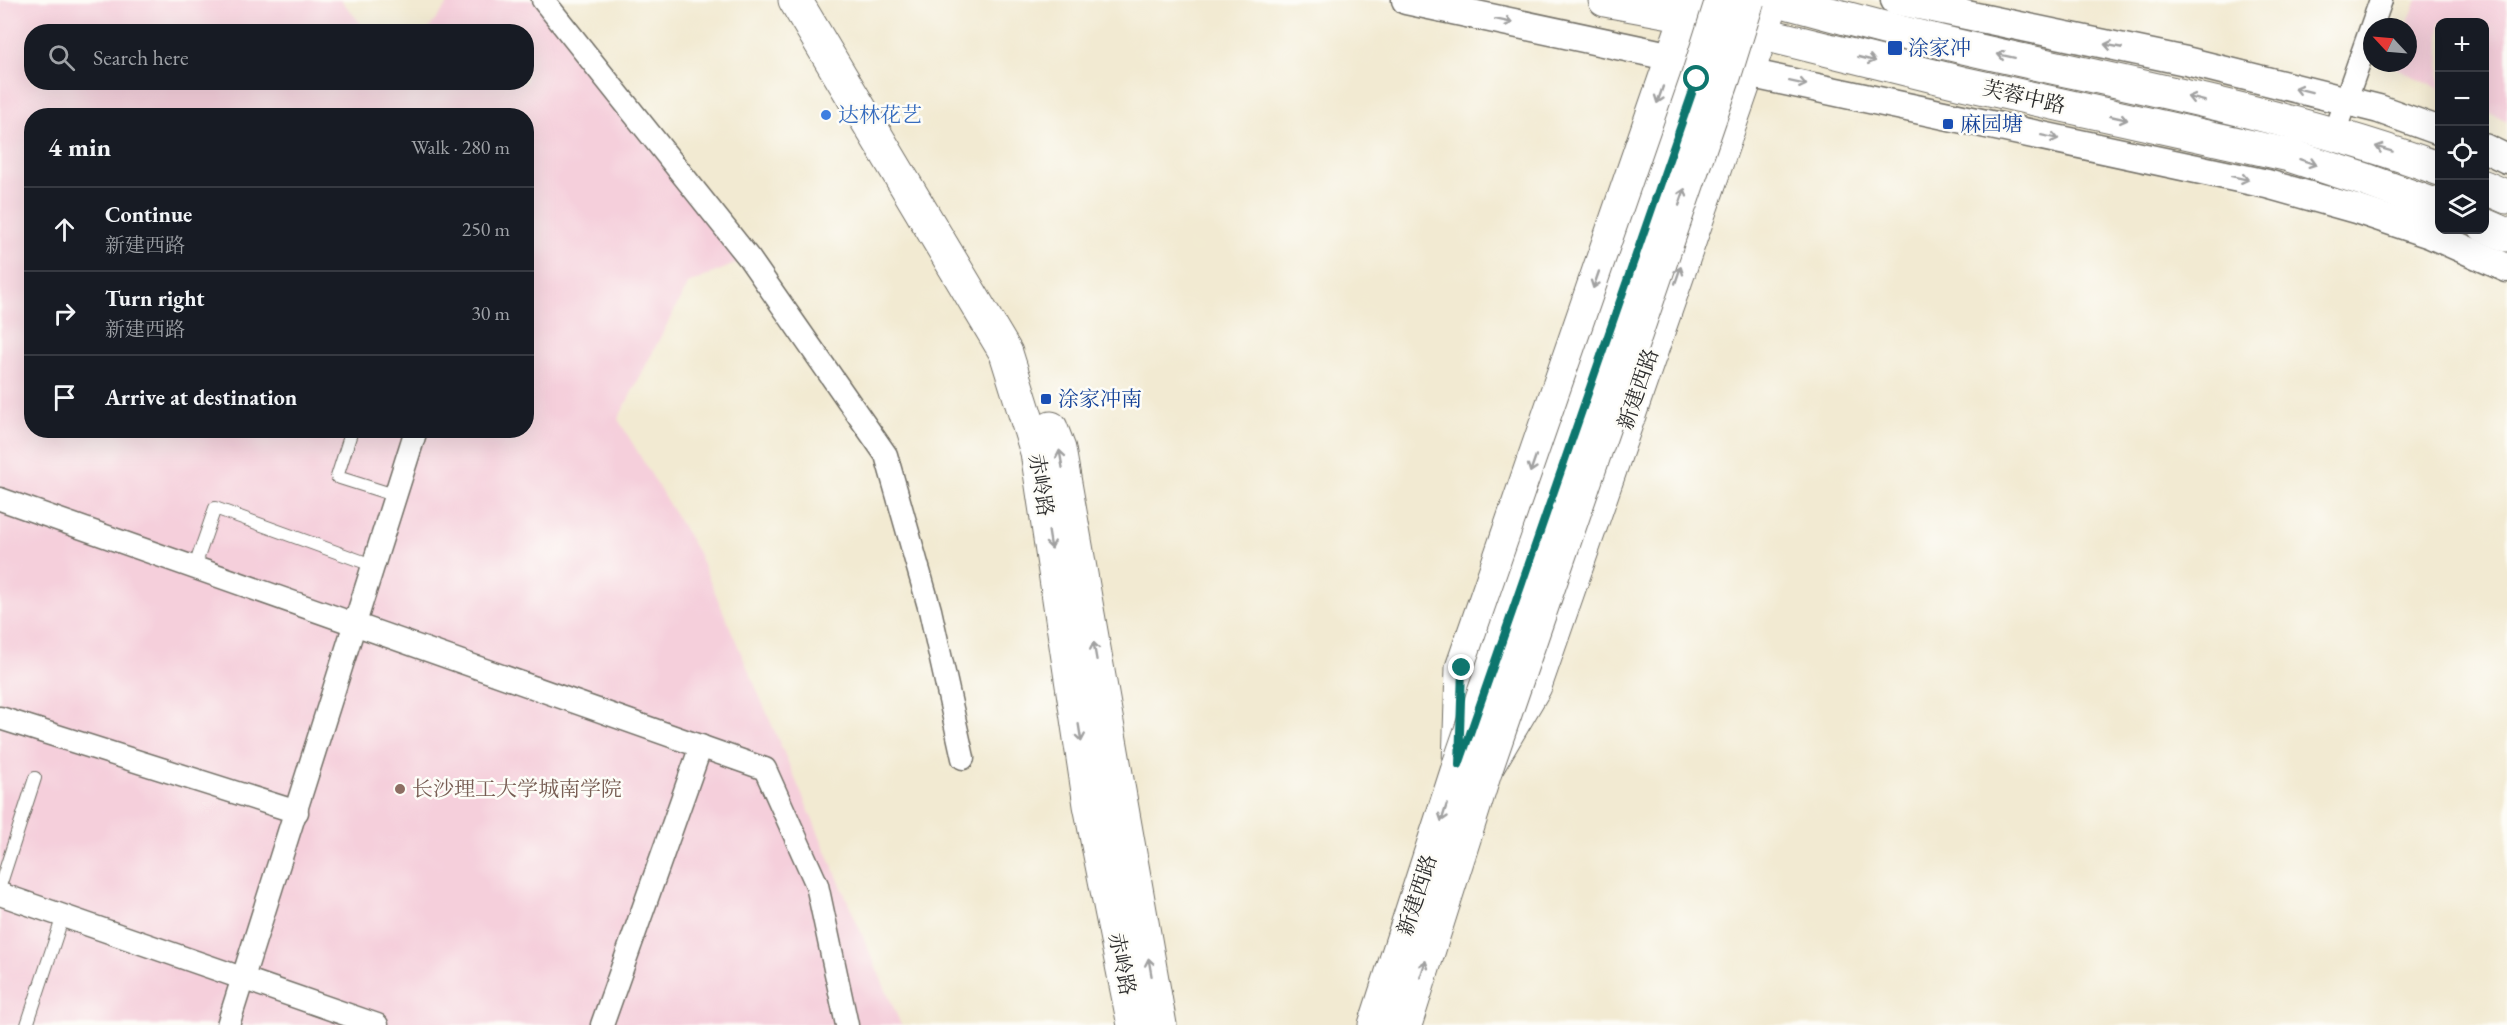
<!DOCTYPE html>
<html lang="en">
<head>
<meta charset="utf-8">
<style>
	:root { --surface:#171b24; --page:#242831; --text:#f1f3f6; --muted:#9ea1a6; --line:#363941 }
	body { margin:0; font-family:"EB Garamond","Noto Serif SC",serif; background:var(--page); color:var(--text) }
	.controls { position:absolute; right:18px; top:18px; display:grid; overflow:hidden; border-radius:12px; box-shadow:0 6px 24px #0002 }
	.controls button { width:54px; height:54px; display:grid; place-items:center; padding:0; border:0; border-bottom:2px solid var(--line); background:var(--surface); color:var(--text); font:30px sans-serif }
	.compass { position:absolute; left:2363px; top:18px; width:54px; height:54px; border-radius:50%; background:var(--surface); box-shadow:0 6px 24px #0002; rotate:296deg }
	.stop { position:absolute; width:18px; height:18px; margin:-14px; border:4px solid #0f766e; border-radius:50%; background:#fff }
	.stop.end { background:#0f766e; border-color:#fff; box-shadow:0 2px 6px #0008 }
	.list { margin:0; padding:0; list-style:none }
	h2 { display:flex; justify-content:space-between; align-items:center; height:78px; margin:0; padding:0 24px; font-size:26px }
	h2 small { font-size:20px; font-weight:400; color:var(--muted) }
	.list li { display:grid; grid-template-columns:39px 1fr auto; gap:18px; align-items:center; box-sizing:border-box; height:84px; padding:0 24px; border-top:2px solid var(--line) }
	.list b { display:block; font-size:22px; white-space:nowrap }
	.list p { margin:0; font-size:20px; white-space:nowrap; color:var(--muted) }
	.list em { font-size:20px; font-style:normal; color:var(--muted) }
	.icon { flex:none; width:33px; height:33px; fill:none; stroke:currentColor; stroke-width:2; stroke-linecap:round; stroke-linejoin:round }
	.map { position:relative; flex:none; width:2507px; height:1025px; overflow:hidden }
	.search { position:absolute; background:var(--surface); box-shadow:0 6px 24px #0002; left:24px; top:24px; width:510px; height:66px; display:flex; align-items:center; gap:15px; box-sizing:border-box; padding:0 21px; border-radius:24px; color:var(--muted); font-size:22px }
	.panel { position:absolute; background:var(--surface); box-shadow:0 6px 24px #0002; left:24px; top:108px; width:510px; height:330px; border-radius:24px }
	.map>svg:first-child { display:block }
</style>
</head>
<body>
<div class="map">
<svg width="2507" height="1025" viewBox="0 0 2507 1025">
	<rect width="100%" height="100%" fill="#fdfcf7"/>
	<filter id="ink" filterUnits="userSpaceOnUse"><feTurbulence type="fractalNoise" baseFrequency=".0167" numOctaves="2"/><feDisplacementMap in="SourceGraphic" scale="12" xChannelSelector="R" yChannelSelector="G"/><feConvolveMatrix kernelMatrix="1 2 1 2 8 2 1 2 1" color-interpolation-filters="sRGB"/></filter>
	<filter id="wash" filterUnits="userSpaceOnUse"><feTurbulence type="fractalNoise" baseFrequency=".008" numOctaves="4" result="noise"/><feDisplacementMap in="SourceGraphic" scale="24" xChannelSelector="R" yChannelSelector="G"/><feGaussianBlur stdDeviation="1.35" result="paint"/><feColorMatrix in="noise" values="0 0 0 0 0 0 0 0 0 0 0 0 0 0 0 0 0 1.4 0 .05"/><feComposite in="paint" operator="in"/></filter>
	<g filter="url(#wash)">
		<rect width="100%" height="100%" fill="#f2ead2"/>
		<g fill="#f5cfdb" fill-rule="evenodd">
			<path d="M0 0H341L367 31 32 32V82H526V32L427 31 451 0H549L749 258 688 284 618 419 698 553 901 1025H0ZM32 116H526V430H32Z"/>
			<polygon points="2417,0 2507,0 2507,122 2485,111 2484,22 2440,22 2439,89 2391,65 2408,63 2408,27 2406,27"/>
		</g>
	</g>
	<g filter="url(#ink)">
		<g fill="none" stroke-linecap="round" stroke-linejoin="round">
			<defs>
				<g id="service">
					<polyline points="352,430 337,477 394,495"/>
					<polyline points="195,566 215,508 372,565"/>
					<polyline points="0,886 35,778"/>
					<polyline points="27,1025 63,916"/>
				</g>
				<g id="minor">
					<polyline points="543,0 749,258 886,455 930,610 963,758"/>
					<polyline points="2334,133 2381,0"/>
					<polyline points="0,499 765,769 817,885 847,1025"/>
					<polyline points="0,718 297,812"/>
					<polyline points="0,894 377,1025"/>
					<polyline points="228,1025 416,430"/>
					<polyline points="602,1025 701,746"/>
				</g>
				<g id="tertiary">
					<polyline points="1406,0 2267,184 2356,209 2430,234 2507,268"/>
					<polyline points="1895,0 2186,61 2379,109 2440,131"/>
					<polyline points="2484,148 2507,159"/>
				</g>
				<g id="secondary">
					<polyline points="795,0 1006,353 1037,452 1090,805 1134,1025"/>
					<polyline points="1051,428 1059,449 1160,1025"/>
					<polyline points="1375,1025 1459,765 1462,668 1692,0"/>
					<polyline points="1405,1025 1486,769 1535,686 1773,0"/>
				</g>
				<g id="primary">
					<polyline points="1605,0 1687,15 1962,83 2289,155 2366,180 2440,207"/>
					<path d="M1779 0C1831 14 1884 29 1937 41 2105 81 2277 109 2440 169"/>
					<polyline points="2484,187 2507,197"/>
					<polyline points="2484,225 2507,235"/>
				</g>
			</defs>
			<use href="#service" stroke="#716e65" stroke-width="14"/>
			<use href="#minor" stroke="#716e65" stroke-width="25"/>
			<use href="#tertiary" stroke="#716e65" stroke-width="31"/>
			<use href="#secondary" stroke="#716e65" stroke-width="35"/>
			<use href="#primary" stroke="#716e65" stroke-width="35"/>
			<use href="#service" stroke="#fff" stroke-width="12"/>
			<use href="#minor" stroke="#fff" stroke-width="22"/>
			<use href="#tertiary" stroke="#fff" stroke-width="28"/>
			<use href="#secondary" stroke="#fff" stroke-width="33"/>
			<use href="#primary" stroke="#fff" stroke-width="33"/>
			<defs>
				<g id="secondary-bridge">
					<polyline points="1459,765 1697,79 1722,0"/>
					<polyline points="1486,769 1724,77 1748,0"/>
				</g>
			</defs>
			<use href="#secondary-bridge" stroke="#716e65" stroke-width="35" stroke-linecap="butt"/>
			<use href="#secondary-bridge" stroke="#fff" stroke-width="33"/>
		</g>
		<defs><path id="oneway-shaft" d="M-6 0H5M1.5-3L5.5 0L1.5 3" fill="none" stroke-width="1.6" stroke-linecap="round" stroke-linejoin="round" transform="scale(1.5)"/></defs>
		<g stroke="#a0a0a0">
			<use href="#oneway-shaft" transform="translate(1504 21) rotate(12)"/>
			<use href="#oneway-shaft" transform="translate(2113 46) rotate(-169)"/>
			<use href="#oneway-shaft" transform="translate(2006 56) rotate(-168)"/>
			<use href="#oneway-shaft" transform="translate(1867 59) rotate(14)"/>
			<use href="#oneway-shaft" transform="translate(1798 83) rotate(12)"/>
			<use href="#oneway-shaft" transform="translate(2303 90) rotate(-166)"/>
			<use href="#oneway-shaft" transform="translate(1660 95) rotate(109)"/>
			<use href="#oneway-shaft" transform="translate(2196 99) rotate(-166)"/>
			<use href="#oneway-shaft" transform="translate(2119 118) rotate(13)"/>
			<use href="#oneway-shaft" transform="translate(2050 137) rotate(12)"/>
			<use href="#oneway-shaft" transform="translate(2384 149) rotate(-163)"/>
			<use href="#oneway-shaft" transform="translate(2308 162) rotate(18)"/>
			<use href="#oneway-shaft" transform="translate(2240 178) rotate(12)"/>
			<use href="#oneway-shaft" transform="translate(1682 197) rotate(-71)"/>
			<use href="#oneway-shaft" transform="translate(1678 275) rotate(-71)"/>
			<use href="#oneway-shaft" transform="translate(1596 280) rotate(109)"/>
			<use href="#oneway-shaft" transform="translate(1061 459) rotate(-100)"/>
			<use href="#oneway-shaft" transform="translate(1533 464) rotate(109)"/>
			<use href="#oneway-shaft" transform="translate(1050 540) rotate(81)"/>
			<use href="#oneway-shaft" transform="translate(1095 651) rotate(-100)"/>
			<use href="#oneway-shaft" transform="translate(1080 733) rotate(81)"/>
			<use href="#oneway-shaft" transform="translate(1444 813) rotate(108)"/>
			<use href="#oneway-shaft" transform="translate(1150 967) rotate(-100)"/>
			<use href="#oneway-shaft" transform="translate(1423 969) rotate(-72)"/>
		</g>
	</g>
	<g fill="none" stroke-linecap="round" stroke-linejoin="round" filter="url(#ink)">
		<polyline stroke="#0f766e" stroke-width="8" points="1462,668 1459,765 1697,79"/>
	</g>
	<g fill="#1a4fb4" stroke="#fdfcf7" stroke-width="2">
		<rect x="1887" y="40" width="16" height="16" rx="3"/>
		<rect x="1942" y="118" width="12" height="12" rx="3"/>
		<rect x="1040" y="393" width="12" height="12" rx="3"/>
	</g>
	<circle fill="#3f7fe0" stroke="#fdfcf7" stroke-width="2" cx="826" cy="115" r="6"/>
	<circle fill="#8d6e63" stroke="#fdfcf7" stroke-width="2" cx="400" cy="789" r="6"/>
	<g text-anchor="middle" stroke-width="5" stroke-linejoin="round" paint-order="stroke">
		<g font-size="21" fill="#164399" stroke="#fdfcf7" text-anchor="start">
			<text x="1908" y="55">涂家冲</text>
			<text x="1960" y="131">麻园塘</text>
			<text x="1058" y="406">涂家冲南</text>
		</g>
		<g font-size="21" fill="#2b2b2b" stroke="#fdfcf7">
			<text transform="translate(2024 97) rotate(13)" y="7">芙蓉中路</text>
			<text transform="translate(1638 389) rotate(-71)" y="7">新建西路</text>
			<text transform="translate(1041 485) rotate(81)" y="7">赤岭路</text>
			<text transform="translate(1417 895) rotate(-72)" y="7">新建西路</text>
			<text transform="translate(1122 964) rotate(79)" y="7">赤岭路</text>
		</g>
		<g font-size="21" fill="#366cbe" stroke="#fdfcf7" text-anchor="start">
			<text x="838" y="122">达林花艺</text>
		</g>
		<g font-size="21" fill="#785e54" stroke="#fdfcf7" text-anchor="start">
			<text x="412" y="796">长沙理工大学城南学院</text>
		</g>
	</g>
</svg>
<div class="controls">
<button>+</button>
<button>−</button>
<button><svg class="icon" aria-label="locate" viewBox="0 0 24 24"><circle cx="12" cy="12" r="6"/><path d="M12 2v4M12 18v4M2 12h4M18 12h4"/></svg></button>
<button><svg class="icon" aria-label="layers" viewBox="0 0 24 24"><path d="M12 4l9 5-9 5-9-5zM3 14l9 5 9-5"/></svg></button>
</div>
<svg class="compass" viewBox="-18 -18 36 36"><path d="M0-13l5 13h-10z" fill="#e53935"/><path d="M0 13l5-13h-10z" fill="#9ea1a6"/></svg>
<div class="stop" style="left:1697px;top:79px"></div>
<div class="stop end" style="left:1462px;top:668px"></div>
<div class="search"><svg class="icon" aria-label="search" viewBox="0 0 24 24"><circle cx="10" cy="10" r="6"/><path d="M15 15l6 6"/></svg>Search here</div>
<section class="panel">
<h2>4 min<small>Walk · 280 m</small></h2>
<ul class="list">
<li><svg class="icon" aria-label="ahead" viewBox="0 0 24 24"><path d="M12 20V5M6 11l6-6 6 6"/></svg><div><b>Continue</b><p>新建西路</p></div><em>250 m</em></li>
<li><svg class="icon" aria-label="right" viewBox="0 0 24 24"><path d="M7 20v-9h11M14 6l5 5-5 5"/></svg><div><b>Turn right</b><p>新建西路</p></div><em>30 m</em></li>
<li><svg class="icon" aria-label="arrive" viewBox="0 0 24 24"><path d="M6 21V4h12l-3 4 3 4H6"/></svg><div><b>Arrive at destination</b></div></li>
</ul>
</section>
</div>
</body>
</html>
